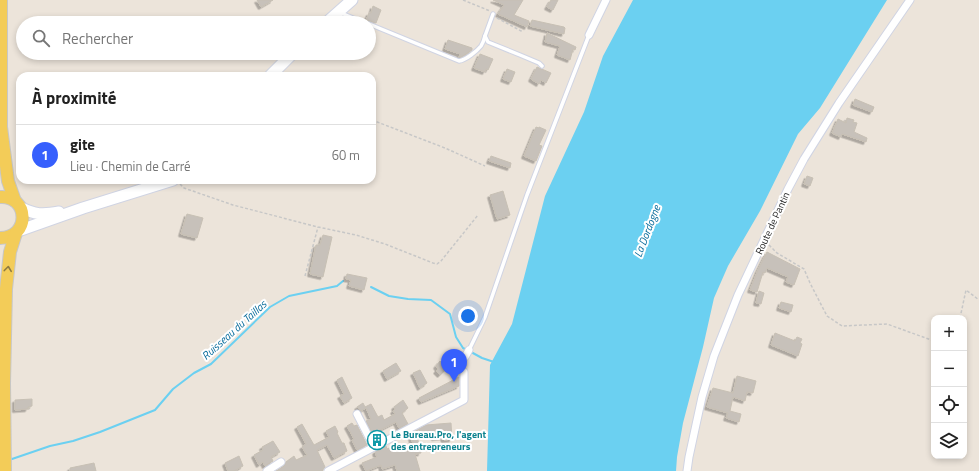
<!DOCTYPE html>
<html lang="fr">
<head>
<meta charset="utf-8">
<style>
	:root { --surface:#fff; --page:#f2f2f2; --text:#222; --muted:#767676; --line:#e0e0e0; --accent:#365ffd }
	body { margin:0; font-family:"Titillium Web",sans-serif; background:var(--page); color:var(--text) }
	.controls { position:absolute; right:12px; bottom:12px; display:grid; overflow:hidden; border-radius:8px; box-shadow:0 2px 6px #0003 }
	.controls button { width:36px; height:36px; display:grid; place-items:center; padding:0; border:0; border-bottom:1px solid var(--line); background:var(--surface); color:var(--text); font:20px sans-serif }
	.you { position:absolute; left:468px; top:316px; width:14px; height:14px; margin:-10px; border:3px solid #fff; border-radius:50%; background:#1a73e8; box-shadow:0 0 0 6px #1a73e833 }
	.badge { display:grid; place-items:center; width:26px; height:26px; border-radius:50%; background:var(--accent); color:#fff; font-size:13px; font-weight:700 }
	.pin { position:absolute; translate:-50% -33px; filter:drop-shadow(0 1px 2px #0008) }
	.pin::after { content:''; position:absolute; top:21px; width:14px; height:12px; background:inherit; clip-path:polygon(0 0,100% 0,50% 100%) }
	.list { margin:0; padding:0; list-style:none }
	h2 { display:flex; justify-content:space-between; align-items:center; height:52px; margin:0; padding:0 16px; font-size:17px }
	h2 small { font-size:13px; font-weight:400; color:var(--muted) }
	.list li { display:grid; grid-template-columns:26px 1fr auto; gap:12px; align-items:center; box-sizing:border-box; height:60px; padding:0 16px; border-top:1px solid var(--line) }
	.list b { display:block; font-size:15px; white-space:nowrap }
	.list p { margin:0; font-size:13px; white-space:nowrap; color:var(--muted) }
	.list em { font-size:13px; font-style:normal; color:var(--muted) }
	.icon { flex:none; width:22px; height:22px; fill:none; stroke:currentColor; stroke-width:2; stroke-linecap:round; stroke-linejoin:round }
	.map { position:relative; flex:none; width:979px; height:471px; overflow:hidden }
	.search { position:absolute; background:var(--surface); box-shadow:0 2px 6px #0003; left:16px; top:16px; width:360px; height:44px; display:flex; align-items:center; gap:10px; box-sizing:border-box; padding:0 14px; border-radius:22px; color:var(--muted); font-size:15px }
	.panel { position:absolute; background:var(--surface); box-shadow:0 2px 6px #0003; left:16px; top:72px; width:360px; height:112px; border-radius:12px }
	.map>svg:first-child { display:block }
</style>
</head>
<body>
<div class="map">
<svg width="979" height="471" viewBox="0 0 979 471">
	<defs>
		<filter id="shadow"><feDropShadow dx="-2.5" dy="2.5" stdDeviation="0" flood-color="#0004"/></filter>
	</defs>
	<rect width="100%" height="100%" fill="#ece4da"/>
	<polygon fill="#6bd0f1" points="633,0 887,0 820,108 798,134 760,211 728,266 714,298 703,347 683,423 677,457 676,471 487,471 490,365 512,324 545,196 584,112 603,56"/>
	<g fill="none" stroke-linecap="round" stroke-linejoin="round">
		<g stroke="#6bd0f1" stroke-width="2">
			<polyline points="371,287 389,296 408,299 431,300 450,314 456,337 463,348 467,350"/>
			<polyline points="471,352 482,358 494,362"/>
			<polyline points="12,459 50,446 73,441 100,432 155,410 173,389 194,373 211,364 270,307 289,296 337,286 343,281"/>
		</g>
	</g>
	<g fill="#c7c1ba" stroke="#c7c0b4" filter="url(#shadow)">
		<polygon points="257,0 273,0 261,7"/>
		<polygon points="493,0 523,0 514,15 529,21 527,27 498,14 504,5"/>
		<polygon points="551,0 558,0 553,10 547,7"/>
		<polygon points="373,6 381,10 376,23 366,20 369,13 371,13"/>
		<polygon points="532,20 564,27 565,28 564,34 530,26"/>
		<polygon points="547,33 576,47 575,50 573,49 570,60 557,55 560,46 545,42"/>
		<polygon points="448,40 472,48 472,50 463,56 459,58 460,54 445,49"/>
		<polygon points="480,54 493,59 488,70 486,69 485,72 474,68"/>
		<polygon points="537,67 551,73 546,83 541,80 539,84 531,79"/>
		<polygon points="507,69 515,72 511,82 503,79"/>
		<polygon points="855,99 874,107 872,112 853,105"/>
		<polygon points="847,118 854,120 853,122 857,123 854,132 867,138 866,142 842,134 841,137 832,133 838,119 846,123"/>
		<polygon points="536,127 539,128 539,127 546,130 539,145 542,146 536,161 524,156"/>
		<polygon points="491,156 511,163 510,168 489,161"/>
		<polygon points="807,176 813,178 810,186 804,184"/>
		<polygon points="503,191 510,215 497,219 490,195"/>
		<polygon points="187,214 203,218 197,238 181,234"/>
		<polygon points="323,235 332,237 323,277 310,274 316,245 320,245"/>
		<polygon points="767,252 800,269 794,285 786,282 788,277 767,268 765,273 763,272 757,292 750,290 758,270"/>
		<polygon points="347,274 367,278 364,290 349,286 351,280 346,279"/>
		<polygon points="759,291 764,293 761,304 756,303"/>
		<polygon points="781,302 793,305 791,312 779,308"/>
		<polygon points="775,333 795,341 797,337 802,339 800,343 802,344 798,356 771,345"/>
		<polygon points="440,361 447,368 440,375 436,371 438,369 436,366"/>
		<polygon points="396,363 401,371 387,379 383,371"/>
		<polygon points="420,370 427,383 420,388 413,373"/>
		<polygon points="737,376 756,381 753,393 747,392 745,401 733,397 730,411 741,414 739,422 726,418 728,413 707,407 713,388 733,393"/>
		<polygon points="342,377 352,398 344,403 340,396 344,394 337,380"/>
		<polygon points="459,377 459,386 421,402 419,398"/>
		<polygon points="32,399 32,406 28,407 28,409 15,410 15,400"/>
		<polygon points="403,400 408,408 402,413 408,424 399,428 396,422 378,431 381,438 376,440 366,421 371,419 366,408 361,411 357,407 363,403 365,407 371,404 378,417 382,415 384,420 395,414 393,411 395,409 394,407"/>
		<polygon points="352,423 354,426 357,425 367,445 357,450 352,440 354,439 347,426"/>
		<polygon points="451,423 452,439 444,440 443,437 434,438 434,435 417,436 421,453 415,454 420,471 397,471 395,465 382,469 381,465 366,471 362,463 377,457 375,452 376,451 386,446 387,449 396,445 397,447 413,444 410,434 426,425"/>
		<polygon points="302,424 314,445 329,437 326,431 335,426 338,432 337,433 342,443 344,443 347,451 334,458 327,445 317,450 325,467 322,471 276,471 284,466 286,462 294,456 296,460 307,455 302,447 306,444 297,427"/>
		<polygon points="273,441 280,452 271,457 273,461 265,466 263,462 259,465 254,455 263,450 262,447"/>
		<polygon points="239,456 243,466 234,471 228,471 225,463"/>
		<polygon points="94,463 96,471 70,471 70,468"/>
	</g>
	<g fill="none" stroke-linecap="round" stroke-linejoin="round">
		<defs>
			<g id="lane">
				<polyline points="341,13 365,23"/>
				<polyline points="493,14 485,36 488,42 520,55 539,63 542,66"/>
				<path d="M369 24 459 61C466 60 477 51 481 46 483 43 484 40 485 36"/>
				<polyline points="469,350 485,317 527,195 589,35"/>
			</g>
			<g id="street">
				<polyline points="589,35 606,0"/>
				<polyline points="465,357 469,350"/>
				<polyline points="357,414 374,447"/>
				<polyline points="267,471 281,462"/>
				<polyline points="328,471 464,400 464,372"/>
				<polyline points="687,471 689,457 702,397 714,356 738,295 788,189 804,159 839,103 910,0"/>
			</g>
			<g id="secondary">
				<polyline points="326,23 352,0"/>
				<polyline points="270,76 293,53"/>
				<path d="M20 207C35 215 43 215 59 212"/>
				<polyline points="18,231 83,208 173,180"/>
			</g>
			<g id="primary">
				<polyline points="1,0 1,127 8,181 15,201"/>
				<path d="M0 197C29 195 31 238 0 238"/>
				<polyline points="5,471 4,383 6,289 10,252 16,233"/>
			</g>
		</defs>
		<use href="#lane" stroke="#d0d4e3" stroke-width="5.5"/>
		<use href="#street" stroke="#d0d4e3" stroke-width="9"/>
		<use href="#secondary" stroke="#d0d4e3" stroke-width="13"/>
		<use href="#primary" stroke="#c7c7c7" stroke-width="14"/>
		<g stroke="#c7c7c7" stroke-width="1.5" stroke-dasharray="3 2" stroke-linecap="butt">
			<polyline points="463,0 490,11"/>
			<polyline points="497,18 523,32"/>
			<polyline points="372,120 445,148 485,166"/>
			<polyline points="180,184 184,188 233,205 318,227 356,235 385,244 433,263 437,264 441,261 478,215"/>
			<polyline points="769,245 777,253 804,269 810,283 827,316 842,326 887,324 934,341"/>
			<polyline points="305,276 318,227"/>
			<polyline points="960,318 966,290 979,300"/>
		</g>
		<use href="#lane" stroke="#fff" stroke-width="3.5"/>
		<use href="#street" stroke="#fff" stroke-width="7"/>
		<use href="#secondary" stroke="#fff" stroke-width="11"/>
		<use href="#primary" stroke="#f3cc58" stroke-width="12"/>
	</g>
	<defs><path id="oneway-chevron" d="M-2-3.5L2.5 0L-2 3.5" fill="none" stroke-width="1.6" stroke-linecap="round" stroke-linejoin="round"/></defs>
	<use stroke="#8e7a40" href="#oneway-chevron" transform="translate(8 269) rotate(-83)"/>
	<defs>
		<symbol id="building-ring" viewBox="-11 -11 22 22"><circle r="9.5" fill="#fff" stroke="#0f9aa8" stroke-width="1.5"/><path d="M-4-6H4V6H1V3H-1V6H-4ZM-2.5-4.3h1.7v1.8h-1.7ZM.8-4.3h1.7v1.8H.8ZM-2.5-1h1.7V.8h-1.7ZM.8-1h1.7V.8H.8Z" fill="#0f9aa8"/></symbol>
	</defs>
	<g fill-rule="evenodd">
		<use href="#building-ring" x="366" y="429" width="22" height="22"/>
	</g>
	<g text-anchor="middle" stroke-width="4" stroke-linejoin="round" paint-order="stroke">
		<g font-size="10" fill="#292929" stroke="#fff">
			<text transform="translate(772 223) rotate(-65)" y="4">Route de Pantin</text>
		</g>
		<g font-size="10" font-weight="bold" fill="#0d838f" stroke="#fff" text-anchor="start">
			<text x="391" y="438">Le Bureau.Pro, l'agent<tspan x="391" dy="12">des entrepreneurs</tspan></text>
		</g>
		<g font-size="11" font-style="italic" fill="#0a6d9c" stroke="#fff">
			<text transform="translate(647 231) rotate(-69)" y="4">La Dordogne</text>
			<text transform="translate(234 330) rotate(-42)" y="4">Ruisseau du Taillas</text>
		</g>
	</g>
</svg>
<div class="controls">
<button>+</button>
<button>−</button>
<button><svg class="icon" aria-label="locate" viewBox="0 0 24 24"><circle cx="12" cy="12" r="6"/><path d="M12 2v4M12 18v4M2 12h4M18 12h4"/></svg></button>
<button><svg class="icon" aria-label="layers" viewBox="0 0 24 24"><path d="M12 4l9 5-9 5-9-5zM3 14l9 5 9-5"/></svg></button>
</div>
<div class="you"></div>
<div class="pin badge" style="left:454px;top:382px">1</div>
<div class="search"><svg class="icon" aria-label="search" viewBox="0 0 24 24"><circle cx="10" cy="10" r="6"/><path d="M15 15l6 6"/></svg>Rechercher</div>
<section class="panel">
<h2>À proximité<small></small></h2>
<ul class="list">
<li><span class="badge">1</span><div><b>gite</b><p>Lieu · Chemin de Carré</p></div><em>60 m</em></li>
</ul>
</section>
</div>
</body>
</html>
